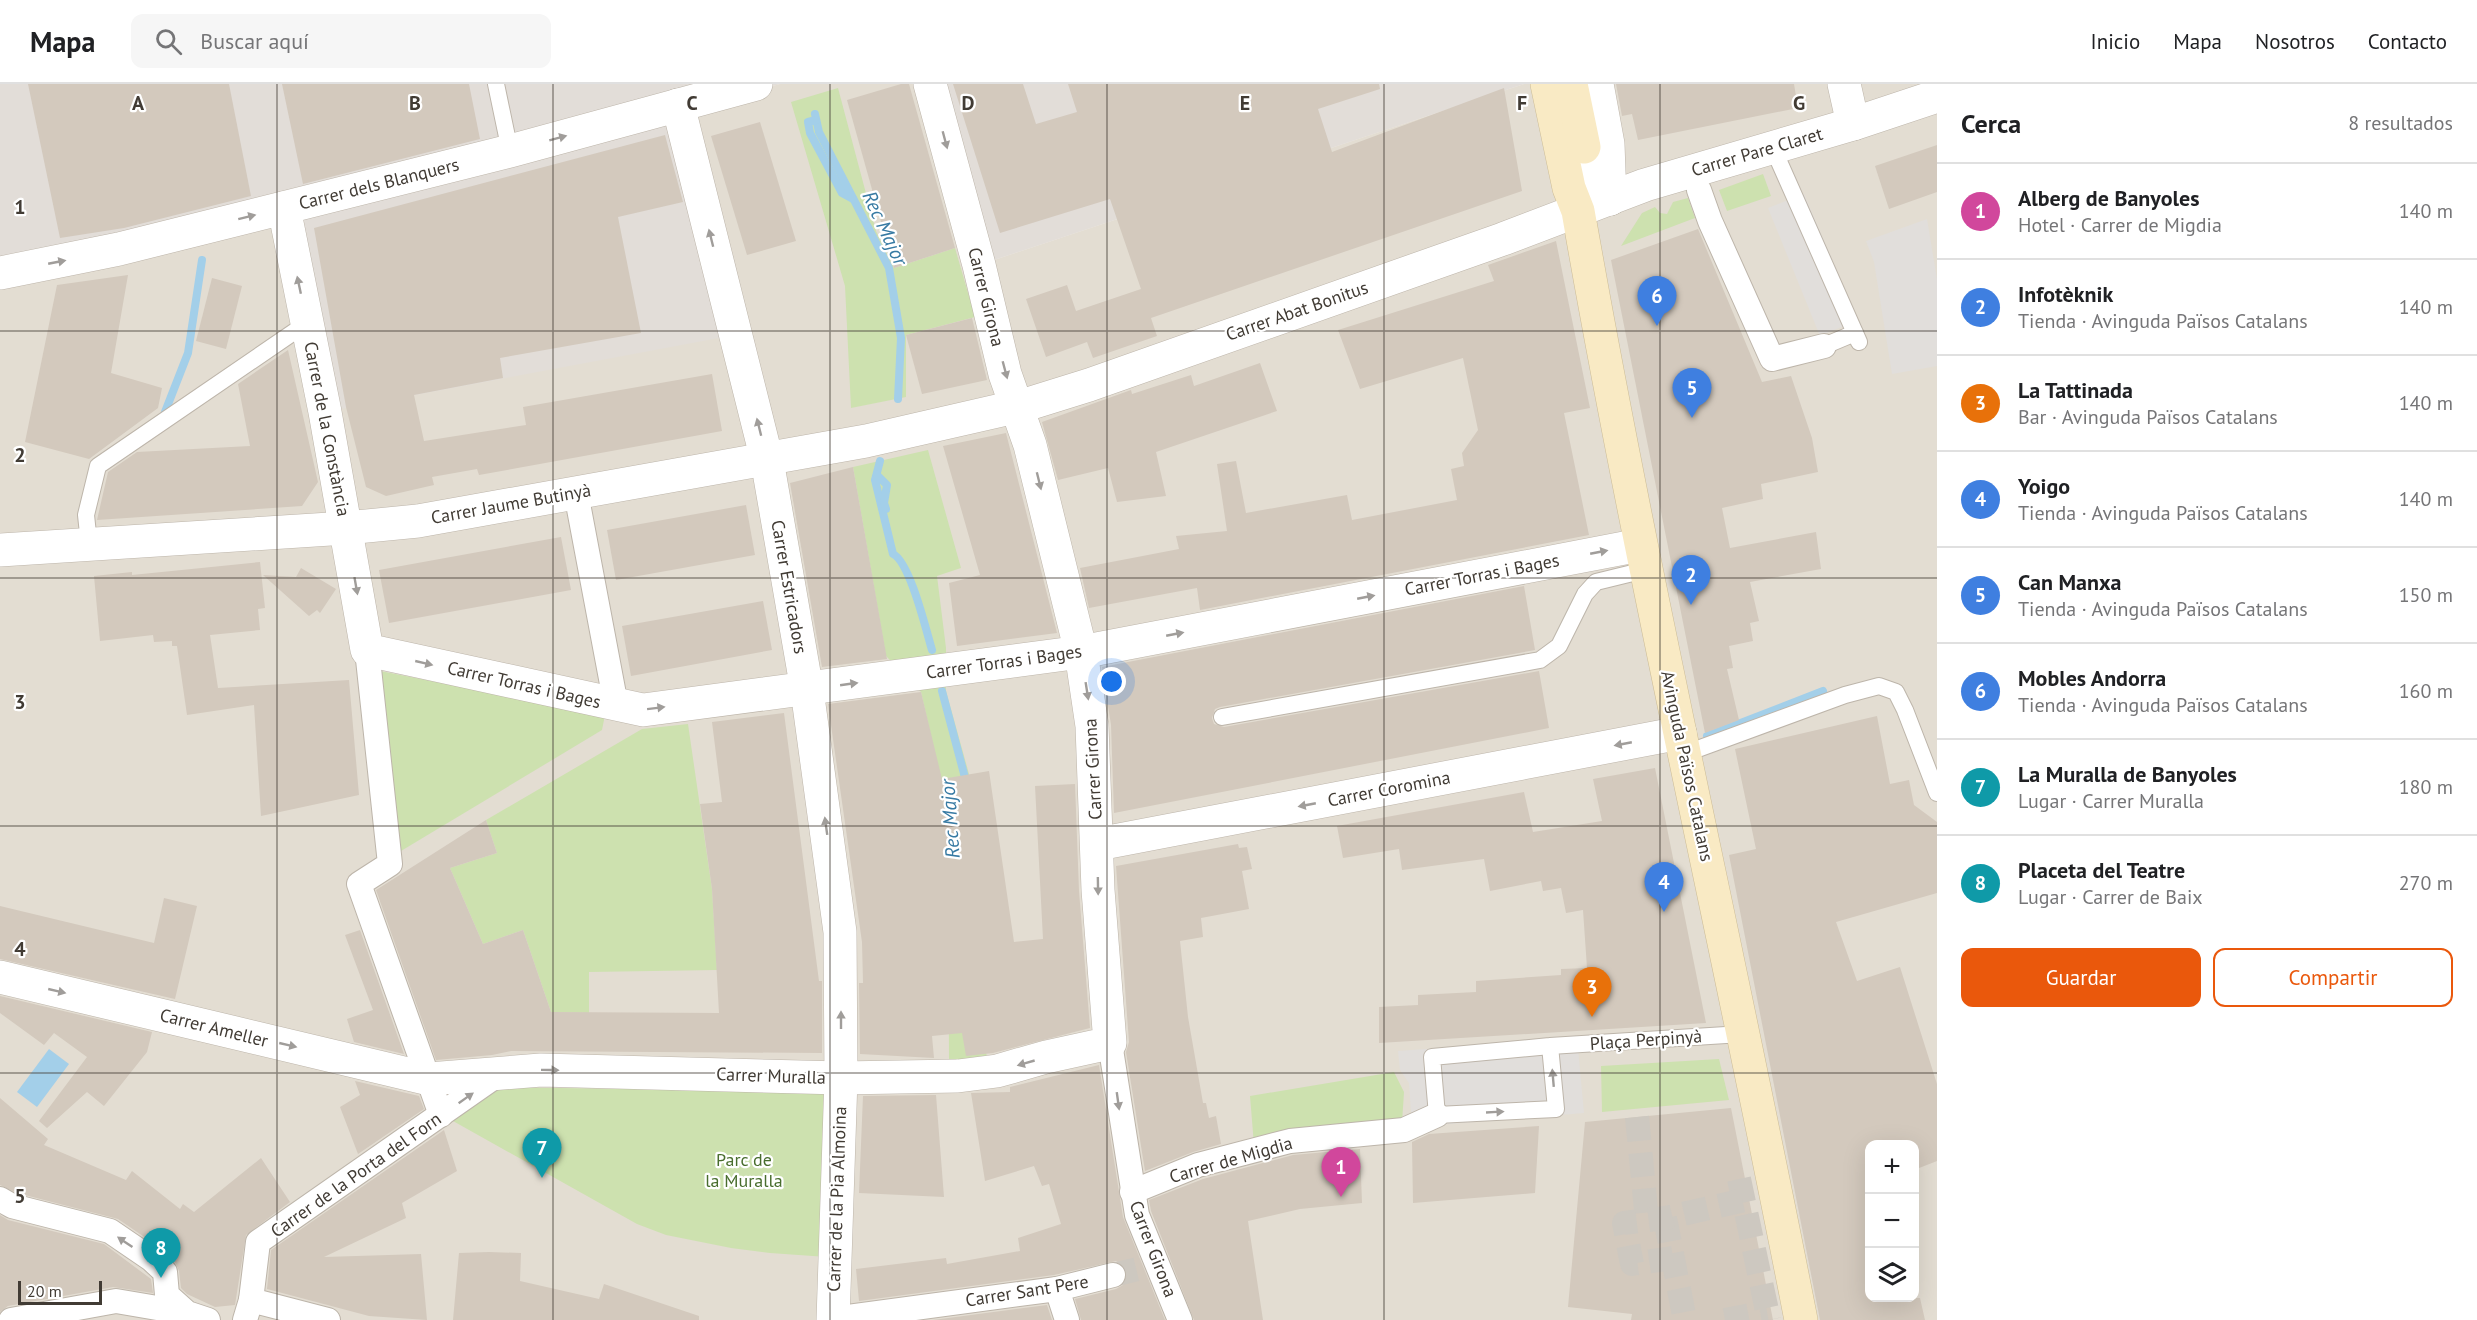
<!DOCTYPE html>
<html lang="es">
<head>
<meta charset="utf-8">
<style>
	:root { --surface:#fff; --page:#f6f6f6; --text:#202124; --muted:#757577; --line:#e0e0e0; --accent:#ea580c }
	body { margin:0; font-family:"PT Sans",sans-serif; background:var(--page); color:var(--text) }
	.controls { position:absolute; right:18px; bottom:18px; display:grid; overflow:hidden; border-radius:12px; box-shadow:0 6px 24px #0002 }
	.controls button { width:54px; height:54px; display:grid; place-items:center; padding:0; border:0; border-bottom:2px solid var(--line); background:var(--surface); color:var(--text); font:30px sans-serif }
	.scale { position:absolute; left:18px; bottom:15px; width:84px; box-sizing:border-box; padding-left:6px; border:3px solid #413b34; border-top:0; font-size:16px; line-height:21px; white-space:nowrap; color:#413b34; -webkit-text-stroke:4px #fff; paint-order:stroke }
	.you { position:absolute; left:1112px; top:598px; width:21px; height:21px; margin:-15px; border:4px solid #fff; border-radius:50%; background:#1a73e8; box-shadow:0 0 0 9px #1a73e833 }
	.badge { display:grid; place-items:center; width:39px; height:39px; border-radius:50%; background:var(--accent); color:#fff; font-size:20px; font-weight:700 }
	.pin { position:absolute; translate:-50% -50px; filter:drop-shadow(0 2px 3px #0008) }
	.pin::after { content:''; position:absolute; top:32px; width:21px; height:18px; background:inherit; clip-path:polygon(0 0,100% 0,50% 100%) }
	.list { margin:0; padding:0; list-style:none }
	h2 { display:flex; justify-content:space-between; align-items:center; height:78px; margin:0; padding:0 24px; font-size:26px }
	h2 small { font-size:20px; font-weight:400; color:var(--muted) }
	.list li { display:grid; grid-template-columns:39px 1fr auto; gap:18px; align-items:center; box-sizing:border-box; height:96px; padding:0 24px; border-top:2px solid var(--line) }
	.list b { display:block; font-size:22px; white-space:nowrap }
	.list p { margin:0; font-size:20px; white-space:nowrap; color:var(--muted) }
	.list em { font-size:20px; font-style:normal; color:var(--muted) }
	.actions { display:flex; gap:12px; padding:18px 24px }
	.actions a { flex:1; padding:14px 0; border:2px solid var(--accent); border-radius:12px; text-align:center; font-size:21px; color:var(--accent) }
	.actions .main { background:var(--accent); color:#fff }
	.icon { flex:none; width:33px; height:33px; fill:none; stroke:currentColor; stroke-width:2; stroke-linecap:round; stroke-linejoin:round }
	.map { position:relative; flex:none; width:1937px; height:1236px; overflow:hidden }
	header { display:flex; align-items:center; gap:36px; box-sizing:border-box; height:84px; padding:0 30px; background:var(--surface); border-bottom:2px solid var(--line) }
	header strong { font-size:28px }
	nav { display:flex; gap:33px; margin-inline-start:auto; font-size:21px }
	.search { width:420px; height:54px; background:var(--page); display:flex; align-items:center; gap:15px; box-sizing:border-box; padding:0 21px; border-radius:12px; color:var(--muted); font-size:22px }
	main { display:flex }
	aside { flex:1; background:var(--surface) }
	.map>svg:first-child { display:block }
</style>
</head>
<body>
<header>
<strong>Mapa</strong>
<div class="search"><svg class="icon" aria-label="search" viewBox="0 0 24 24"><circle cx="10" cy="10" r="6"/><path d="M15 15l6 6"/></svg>Buscar aquí</div>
<nav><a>Inicio</a><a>Mapa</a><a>Nosotros</a><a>Contacto</a></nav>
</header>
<main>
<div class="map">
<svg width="1937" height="1236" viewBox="0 0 1937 1236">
	<rect width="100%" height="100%" fill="#f0ebe3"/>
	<path fill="#e3ddd2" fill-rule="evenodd" d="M780 0H927L979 181 1524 0H1937V1236H0V193L671 49 709 19ZM1870 1060H1914V1214H1870Z"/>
	<g fill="#e2ddd8">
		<polygon points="0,0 780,0 709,19 671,49 724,253 325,328 284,124 0,193"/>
		<polygon points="927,0 1524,0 979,181"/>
	</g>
	<g fill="#cde1af">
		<polygon points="838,4 876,147 894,184 955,164 975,233 906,251 906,313 851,324 845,202 791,18"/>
		<polygon points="1763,90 1771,112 1727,127 1719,106"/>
		<polygon points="1688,114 1695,134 1621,162 1642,129 1655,123 1660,129 1667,130 1673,118"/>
		<polygon points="928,366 961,484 937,492 946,564 946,607 969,690 978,929 987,973 966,977 949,975 948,727 921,608 886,572 853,383"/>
		<polygon points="380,587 605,631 602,646 401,767 389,691"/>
		<polygon points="688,640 712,805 717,886 589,888 589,929 551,928 523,846 483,860 450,784 497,769 486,736 642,645"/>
		<polygon points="1719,975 1729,1016 1602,1028 1601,982"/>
		<polygon points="1394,988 1404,1008 1402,1039 1254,1061 1250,1012"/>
		<polygon points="498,1003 831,1008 827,1173 770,1169 731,1164 666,1151 637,1140 453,1037"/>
	</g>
	<g fill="#e1dedb">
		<polygon points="1804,110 1858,236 1820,252 1768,124"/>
		<polygon points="1927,135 1937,195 1937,282 1892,290 1874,178 1866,157"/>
		<polygon points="1577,954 1584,1029 1412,1043 1409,999 1400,986 1398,967"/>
	</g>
	<polygon fill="#a3cfe9" points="49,965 69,980 37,1023 17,1008"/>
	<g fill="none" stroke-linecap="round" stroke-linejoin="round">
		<g stroke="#a3cfe9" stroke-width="8">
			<polyline points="815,30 819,48 889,184 901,254 898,315"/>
			<polyline points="816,36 808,38 810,49 842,109 853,115"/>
			<polyline points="165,328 188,269 202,176"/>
			<path d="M880 377 875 396 893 470C910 478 926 546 932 566"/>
			<polyline points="877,391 887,401 884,419 886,425"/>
			<polyline points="942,607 967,701"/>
			<polyline points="1707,652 1823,607"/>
		</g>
	</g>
	<g fill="#d3c9bd">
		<polygon points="28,0 229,0 251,112 124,144 60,154"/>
		<polygon points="282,0 469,0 480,55 303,100"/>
		<polygon points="901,0 909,0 955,164 894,184 847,16"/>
		<polygon points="953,0 1023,0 1036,40 1077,28 1068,0 1379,0 1380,5 1318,25 1332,68 1504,4 1522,107 1151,234 1157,252 1122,264 1093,274 1087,258 1046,273 1026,215 1067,201 1076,227 1141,205 1110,115 1000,149"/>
		<polygon points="1616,0 1794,0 1798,24 1638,56 1632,30 1622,32"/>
		<polygon points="760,38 796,157 747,171 711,52"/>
		<polygon points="665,51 683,118 618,133 641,249 500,274 503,294 414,311 424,357 526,341 523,323 712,290 722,347 479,391 477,385 432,393 434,401 386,412 366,403 346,323 314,144"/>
		<polygon points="1937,61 1937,108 1889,125 1875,82"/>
		<polygon points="1698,145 1762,298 1791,292 1812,354 1818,388 1761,400 1763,415 1722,424 1730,464 1816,448 1821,485 1750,498 1759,537 1750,539 1753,557 1729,562 1733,584 1727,585 1739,636 1705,649 1611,176"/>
		<polygon points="1556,157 1590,324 1564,329 1589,451 1200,526 1197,504 1089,524 1080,484 1179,465 1176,452 1227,447 1217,380 1236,377 1246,429 1347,411 1352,436 1457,416 1451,385 1464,382 1462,369 1478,346 1463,274 1360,305 1338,246 1494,197 1488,181"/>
		<polygon points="128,191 111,289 162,304 158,324 89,375 25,358 57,201"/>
		<polygon points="212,194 242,202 226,265 196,257"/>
		<polygon points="972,234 987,296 922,310 906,251"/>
		<polygon points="288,266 318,398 302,422 97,436 108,388 137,368 250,362 238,300"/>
		<polygon points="1260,279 1277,327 1156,368 1166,412 1117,418 1108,384 1058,396 1042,338 1131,306 1132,310 1191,291 1194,302"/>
		<polygon points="1006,349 1057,549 957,562 949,499 980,491 943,362"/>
		<polygon points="853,383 887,575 822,583 790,399"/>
		<polygon points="746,421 755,471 616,496 607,446"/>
		<polygon points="561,453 571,506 389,539 379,486"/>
		<polygon points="260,478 265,524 258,525 260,546 210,551 218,604 349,596 359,711 261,732 254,621 187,631 177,562 172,562 172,557 154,558 153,551 100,557 94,492 132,488 132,491"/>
		<polygon points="301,484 336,505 320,529 317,526 309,532 263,491 296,493"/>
		<polygon points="1524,502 1535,566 1220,623 1215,625 1212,634 1214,640 1224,643 1539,587 1549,644 1114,729 1111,641 1102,583"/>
		<polygon points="763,517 772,566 631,592 622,542"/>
		<polygon points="921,608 942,695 989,687 1014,858 1043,855 1035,702 1075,700 1079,807 1090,944 993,969 966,972 962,949 932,952 934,974 860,970 859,899 863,899 862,858 828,620"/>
		<polygon points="784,629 819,897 822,897 822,969 511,967 492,971 436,976 376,806 486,736 497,769 450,784 483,860 523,846 551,928 719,929 712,805 700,720 722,718 712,638"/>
		<polygon points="1877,632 1890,700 1909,696 1914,721 1937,738 1937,809 1836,838 1857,897 1900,883 1937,1000 1937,1077 1914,1086 1914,1060 1869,1060 1869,1214 1920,1214 1925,1236 1820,1236 1729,771 1756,765 1735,665"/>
		<polygon points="1655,684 1706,939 1379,959 1379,923 1418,921 1418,911 1476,908 1476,897 1561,891 1561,885 1587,884 1583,826 1566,829 1561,804 1543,807 1541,797 1490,807 1484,775 1402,786 1399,765 1343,774 1337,742 1524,708 1533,748 1602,737 1593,695"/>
		<polygon points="1238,760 1239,764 1247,763 1252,785 1242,787 1249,825 1201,834 1203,853 1180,857 1188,933 1203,1019 1206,1019 1209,1034 1216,1032 1221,1060 1193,1068 1145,1087 1126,968 1129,958 1116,782"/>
		<polygon points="164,814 197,822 175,915 0,875 0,822 154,859"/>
		<polygon points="360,846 404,970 354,958 347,935 373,926 345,851"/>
		<polygon points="0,912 152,948 147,968 104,1022 87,1008 47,1044 39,1037 87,973 54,949 44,961 0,929"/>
		<polygon points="1099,981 1123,1133 1165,1236 1081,1236 1075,1215 1116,1205 1123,1201 1127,1194 1127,1187 1123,1181 1116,1177 1054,1191 859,1217 856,1185 946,1174 947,1180 1020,1167 1018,1154 1061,1140 1049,1100 1042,1102 1034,1082 985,1097 971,1009 1010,1008 1010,1003"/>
		<polygon points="355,997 419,1012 424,1025 358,1070 340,1023 360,1011"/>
		<polygon points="936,1011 944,1113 859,1109 863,1012"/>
		<polygon points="0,1014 48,1055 44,1061 126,1096 132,1087 180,1125 183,1120 194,1128 261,1074 290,1118 246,1151 235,1221 215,1223 187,1210 181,1204 179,1187 175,1178 159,1163 118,1135 17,1109 0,1101"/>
		<polygon points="1731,1024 1773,1236 1631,1236 1632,1230 1568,1223 1585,1038"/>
		<polygon points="1539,1042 1535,1109 1413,1119 1412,1058 1429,1050"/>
		<polygon points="444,1046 457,1087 402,1119 406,1134 324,1173 421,1170 427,1236 369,1232 267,1205 271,1166"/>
		<polygon points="1360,1065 1362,1119 1300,1125 1248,1137 1263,1236 1194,1236 1151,1127 1149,1116 1203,1095 1293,1071"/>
		<polygon points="0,1131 8,1136 104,1160 151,1195 153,1209 113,1203 8,1222 0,1228"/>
		<polygon points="489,1168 521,1169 520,1197 599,1215 604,1200 699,1232 699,1236 453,1236 459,1169"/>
		<polygon points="1047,1221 1052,1236 933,1236"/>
	</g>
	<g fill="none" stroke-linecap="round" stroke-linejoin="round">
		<g stroke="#cdc8c0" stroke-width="24" stroke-dasharray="24 12" stroke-linecap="butt">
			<polyline points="1637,1033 1647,1136"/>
			<polyline points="1739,1095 1769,1236"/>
			<polyline points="1665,1134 1685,1236"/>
			<polyline points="1673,1174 1632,1180 1624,1139 1665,1134 1749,1115"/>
			<polyline points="1113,1191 1154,1181"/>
			<polyline points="1725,1236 1767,1228"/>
		</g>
		<defs>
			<g id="service">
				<polyline points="496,0 510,67"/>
				<polyline points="1773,64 1859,258"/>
				<polyline points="1824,262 1855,249"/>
				<polyline points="89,459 86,431 98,382 307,239"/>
				<polyline points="1222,633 1540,576 1559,562 1585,510 1596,498 1645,486"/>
				<polyline points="1684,670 1845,611 1879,602 1896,608 1905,626 1937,709"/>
				<polyline points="1550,962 1556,1025 1437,1031 1432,973 1550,962 1742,950"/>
			</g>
			<g id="pedestrian">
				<polyline points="1699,106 1710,137 1772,275 1824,262"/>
				<polyline points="576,409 616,621"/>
				<polyline points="367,566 390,780 359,800 441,1031"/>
				<polyline points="1110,959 1137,1131 1180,1236"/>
				<polyline points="1132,1108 1198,1081 1290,1057 1404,1046 1437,1031"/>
				<polyline points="0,1115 12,1122 110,1147 151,1175 165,1188 167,1211 187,1229 208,1236"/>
				<polyline points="1057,1205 1067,1236"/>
				<polyline points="251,1216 258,1158 500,989"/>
				<polyline points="833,1235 1057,1205 1113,1191"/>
				<polyline points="11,1236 116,1217 187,1229"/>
				<polyline points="245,1236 251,1216 328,1236"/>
			</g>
			<g id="minor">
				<polyline points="1597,0 1608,60 1610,115"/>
				<polyline points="1844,0 1853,40"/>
				<polyline points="678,21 767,376 807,606 840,848 841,994 833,1236"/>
				<polyline points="1567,37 1573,67 1610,115"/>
				<polyline points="284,124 325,328 367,566 643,626 1081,568 1640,461"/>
				<polyline points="0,189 119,165 510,67 756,0"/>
				<polyline points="0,466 346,444 418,437 866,357 1028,320 1089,301 1503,155 1645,101 1853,40 1937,12"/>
				<polyline points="1098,760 1680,649"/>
				<polyline points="0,893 429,995 541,986 841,994 958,992 997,987 1046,973 1110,959 1098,806 1092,642 1081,568 1030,361 1005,290 979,181 930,0"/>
			</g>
			<g id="secondary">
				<path d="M1547 0 1569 104 1578 127C1643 499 1729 866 1801 1236"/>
				<polyline points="1571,0 1584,63"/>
			</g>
		</defs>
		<use href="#service" stroke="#bdb5aa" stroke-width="18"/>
		<use href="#pedestrian" stroke="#bdb5aa" stroke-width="26"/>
		<use href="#minor" stroke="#bdb5aa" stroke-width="34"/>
		<use href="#secondary" stroke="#ccbc96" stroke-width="34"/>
		<use href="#service" stroke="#fff" stroke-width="16"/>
		<use href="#pedestrian" stroke="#fff" stroke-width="24"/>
		<use href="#minor" stroke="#fff" stroke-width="33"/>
		<use href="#secondary" stroke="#f9eac4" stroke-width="33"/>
	</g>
	<defs><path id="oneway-solid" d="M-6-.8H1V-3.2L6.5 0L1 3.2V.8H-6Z" transform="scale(1.5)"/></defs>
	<g fill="#a09d9a">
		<use href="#oneway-solid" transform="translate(558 54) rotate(-15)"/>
		<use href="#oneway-solid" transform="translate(945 56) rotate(75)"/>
		<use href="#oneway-solid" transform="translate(247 133) rotate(-14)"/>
		<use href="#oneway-solid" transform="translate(711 154) rotate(-104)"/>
		<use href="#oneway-solid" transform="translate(57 178) rotate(-11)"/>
		<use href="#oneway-solid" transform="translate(299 201) rotate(-102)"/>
		<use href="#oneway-solid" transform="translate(1005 286) rotate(75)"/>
		<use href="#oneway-solid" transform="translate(759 343) rotate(-104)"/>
		<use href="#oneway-solid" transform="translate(1039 397) rotate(76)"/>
		<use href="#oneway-solid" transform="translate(1599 468) rotate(-11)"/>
		<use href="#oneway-solid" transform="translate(356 502) rotate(80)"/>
		<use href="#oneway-solid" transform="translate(1366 513) rotate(-11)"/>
		<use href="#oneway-solid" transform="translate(1175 550) rotate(-11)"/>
		<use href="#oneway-solid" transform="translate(424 579) rotate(13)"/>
		<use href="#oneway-solid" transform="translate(849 600) rotate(-8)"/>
		<use href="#oneway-solid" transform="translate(1087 607) rotate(81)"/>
		<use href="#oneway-solid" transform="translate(656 624) rotate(-7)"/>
		<use href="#oneway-solid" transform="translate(1623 660) rotate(169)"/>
		<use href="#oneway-solid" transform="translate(1307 721) rotate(169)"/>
		<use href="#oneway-solid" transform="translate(826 742) rotate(-98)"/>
		<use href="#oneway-solid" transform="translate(1098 802) rotate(89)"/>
		<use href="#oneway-solid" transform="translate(57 907) rotate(13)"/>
		<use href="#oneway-solid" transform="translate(841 936) rotate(-90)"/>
		<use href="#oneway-solid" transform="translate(288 961) rotate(13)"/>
		<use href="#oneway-solid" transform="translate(1026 979) rotate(164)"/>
		<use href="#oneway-solid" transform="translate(550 986) rotate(1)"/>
		<use href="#oneway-solid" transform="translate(1553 994) rotate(-95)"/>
		<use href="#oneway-solid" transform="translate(466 1014) rotate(-35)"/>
		<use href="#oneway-solid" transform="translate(1118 1017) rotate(82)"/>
		<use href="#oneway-solid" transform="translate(1495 1028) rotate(-3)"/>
		<use href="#oneway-solid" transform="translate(125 1158) rotate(-146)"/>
	</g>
	<path fill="none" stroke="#413b34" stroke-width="1.5" stroke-opacity="0.55" d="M277 0V1236M553 0V1236M830 0V1236M1107 0V1236M1384 0V1236M1660 0V1236M0 247H1937M0 494H1937M0 742H1937M0 989H1937"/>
	<g text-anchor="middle" stroke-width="4.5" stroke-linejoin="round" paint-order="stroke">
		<g font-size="18" fill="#413b34" stroke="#fff">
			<text transform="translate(1757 68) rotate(-16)" y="6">Carrer Pare Claret</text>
			<text transform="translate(379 100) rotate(-14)" y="6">Carrer dels Blanquers</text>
			<text transform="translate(986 213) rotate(76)" y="6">Carrer Girona</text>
			<text transform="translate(1297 227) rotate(-19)" y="6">Carrer Abat Bonitus</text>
			<text transform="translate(327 345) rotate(79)" y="6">Carrer de la Constància</text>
			<text transform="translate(511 420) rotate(-10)" y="6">Carrer Jaume Butinyà</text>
			<text transform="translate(1482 491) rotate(-11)" y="6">Carrer Torras i Bages</text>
			<text transform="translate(789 503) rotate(80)" y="6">Carrer Estricadors</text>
			<text transform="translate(1004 578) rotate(-8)" y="6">Carrer Torras i Bages</text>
			<text transform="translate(524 601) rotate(13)" y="6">Carrer Torras i Bages</text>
			<text transform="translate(1687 682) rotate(78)" y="6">Avinguda Països Catalans</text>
			<text transform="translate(1093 685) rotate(-93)" y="6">Carrer Girona</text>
			<text transform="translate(1389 705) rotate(-11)" y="6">Carrer Coromina</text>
			<text transform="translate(214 944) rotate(14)" y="6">Carrer Ameller</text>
			<text transform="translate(1646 956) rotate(-4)" y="6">Plaça Perpinyà</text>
			<text transform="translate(771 992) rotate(2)" y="6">Carrer Muralla</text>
			<text transform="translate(1231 1076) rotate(-16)" y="6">Carrer de Migdia</text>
			<text transform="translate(356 1091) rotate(-35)" y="6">Carrer de la Porta del Forn</text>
			<text transform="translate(837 1115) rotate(-88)" y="6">Carrer de la Pia Almoina</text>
			<text transform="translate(1153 1165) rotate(69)" y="6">Carrer Girona</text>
			<text transform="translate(1027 1207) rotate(-9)" y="6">Carrer Sant Pere</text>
		</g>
		<g font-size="18" fill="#486d2d" stroke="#fff">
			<text x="744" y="1082">Parc de<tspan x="744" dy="21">la Muralla</tspan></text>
		</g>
		<g font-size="20" font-style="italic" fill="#377aa3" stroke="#fff">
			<text transform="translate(885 144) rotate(65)" y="7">Rec Major</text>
			<text transform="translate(950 735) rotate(-94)" y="7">Rec Major</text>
		</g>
	</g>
	<g font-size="20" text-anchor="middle" font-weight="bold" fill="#413b34" stroke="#fff" stroke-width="4.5" stroke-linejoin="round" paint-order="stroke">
		<text x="138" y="26">A</text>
		<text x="415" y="26">B</text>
		<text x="692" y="26">C</text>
		<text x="968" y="26">D</text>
		<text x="1245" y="26">E</text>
		<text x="1522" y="26">F</text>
		<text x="1799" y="26">G</text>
		<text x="20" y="130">1</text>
		<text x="20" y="378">2</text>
		<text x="20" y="625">3</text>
		<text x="20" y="872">4</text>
		<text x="20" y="1119">5</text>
	</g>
</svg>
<div class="controls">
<button>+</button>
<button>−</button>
<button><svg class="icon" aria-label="layers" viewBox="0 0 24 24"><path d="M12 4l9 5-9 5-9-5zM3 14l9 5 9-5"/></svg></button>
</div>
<div class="scale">20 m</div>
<div class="you"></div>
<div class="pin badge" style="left:1341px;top:1113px;background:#d1479c">1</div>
<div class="pin badge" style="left:1691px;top:521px;background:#3f7fe0">2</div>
<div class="pin badge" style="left:1592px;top:933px;background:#e8710a">3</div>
<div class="pin badge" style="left:1664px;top:828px;background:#3f7fe0">4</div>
<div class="pin badge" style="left:1692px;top:334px;background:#3f7fe0">5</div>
<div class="pin badge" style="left:1657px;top:242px;background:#3f7fe0">6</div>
<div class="pin badge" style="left:542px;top:1094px;background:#0f9aa8">7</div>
<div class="pin badge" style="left:161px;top:1194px;background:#0f9aa8">8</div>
</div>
<aside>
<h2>Cerca<small>8 resultados</small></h2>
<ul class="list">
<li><span class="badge" style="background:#d1479c">1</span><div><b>Alberg de Banyoles</b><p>Hotel · Carrer de Migdia</p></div><em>140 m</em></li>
<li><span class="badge" style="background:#3f7fe0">2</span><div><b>Infotèknik</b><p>Tienda · Avinguda Països Catalans</p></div><em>140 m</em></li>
<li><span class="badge" style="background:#e8710a">3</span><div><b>La Tattinada</b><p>Bar · Avinguda Països Catalans</p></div><em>140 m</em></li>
<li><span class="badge" style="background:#3f7fe0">4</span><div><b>Yoigo</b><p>Tienda · Avinguda Països Catalans</p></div><em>140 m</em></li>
<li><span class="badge" style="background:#3f7fe0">5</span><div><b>Can Manxa</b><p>Tienda · Avinguda Països Catalans</p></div><em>150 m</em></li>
<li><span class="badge" style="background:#3f7fe0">6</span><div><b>Mobles Andorra</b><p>Tienda · Avinguda Països Catalans</p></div><em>160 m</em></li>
<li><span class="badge" style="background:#0f9aa8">7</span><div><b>La Muralla de Banyoles</b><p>Lugar · Carrer Muralla</p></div><em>180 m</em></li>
<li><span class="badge" style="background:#0f9aa8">8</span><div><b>Placeta del Teatre</b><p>Lugar · Carrer de Baix</p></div><em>270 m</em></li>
</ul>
<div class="actions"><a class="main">Guardar</a><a>Compartir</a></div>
</aside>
</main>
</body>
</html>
